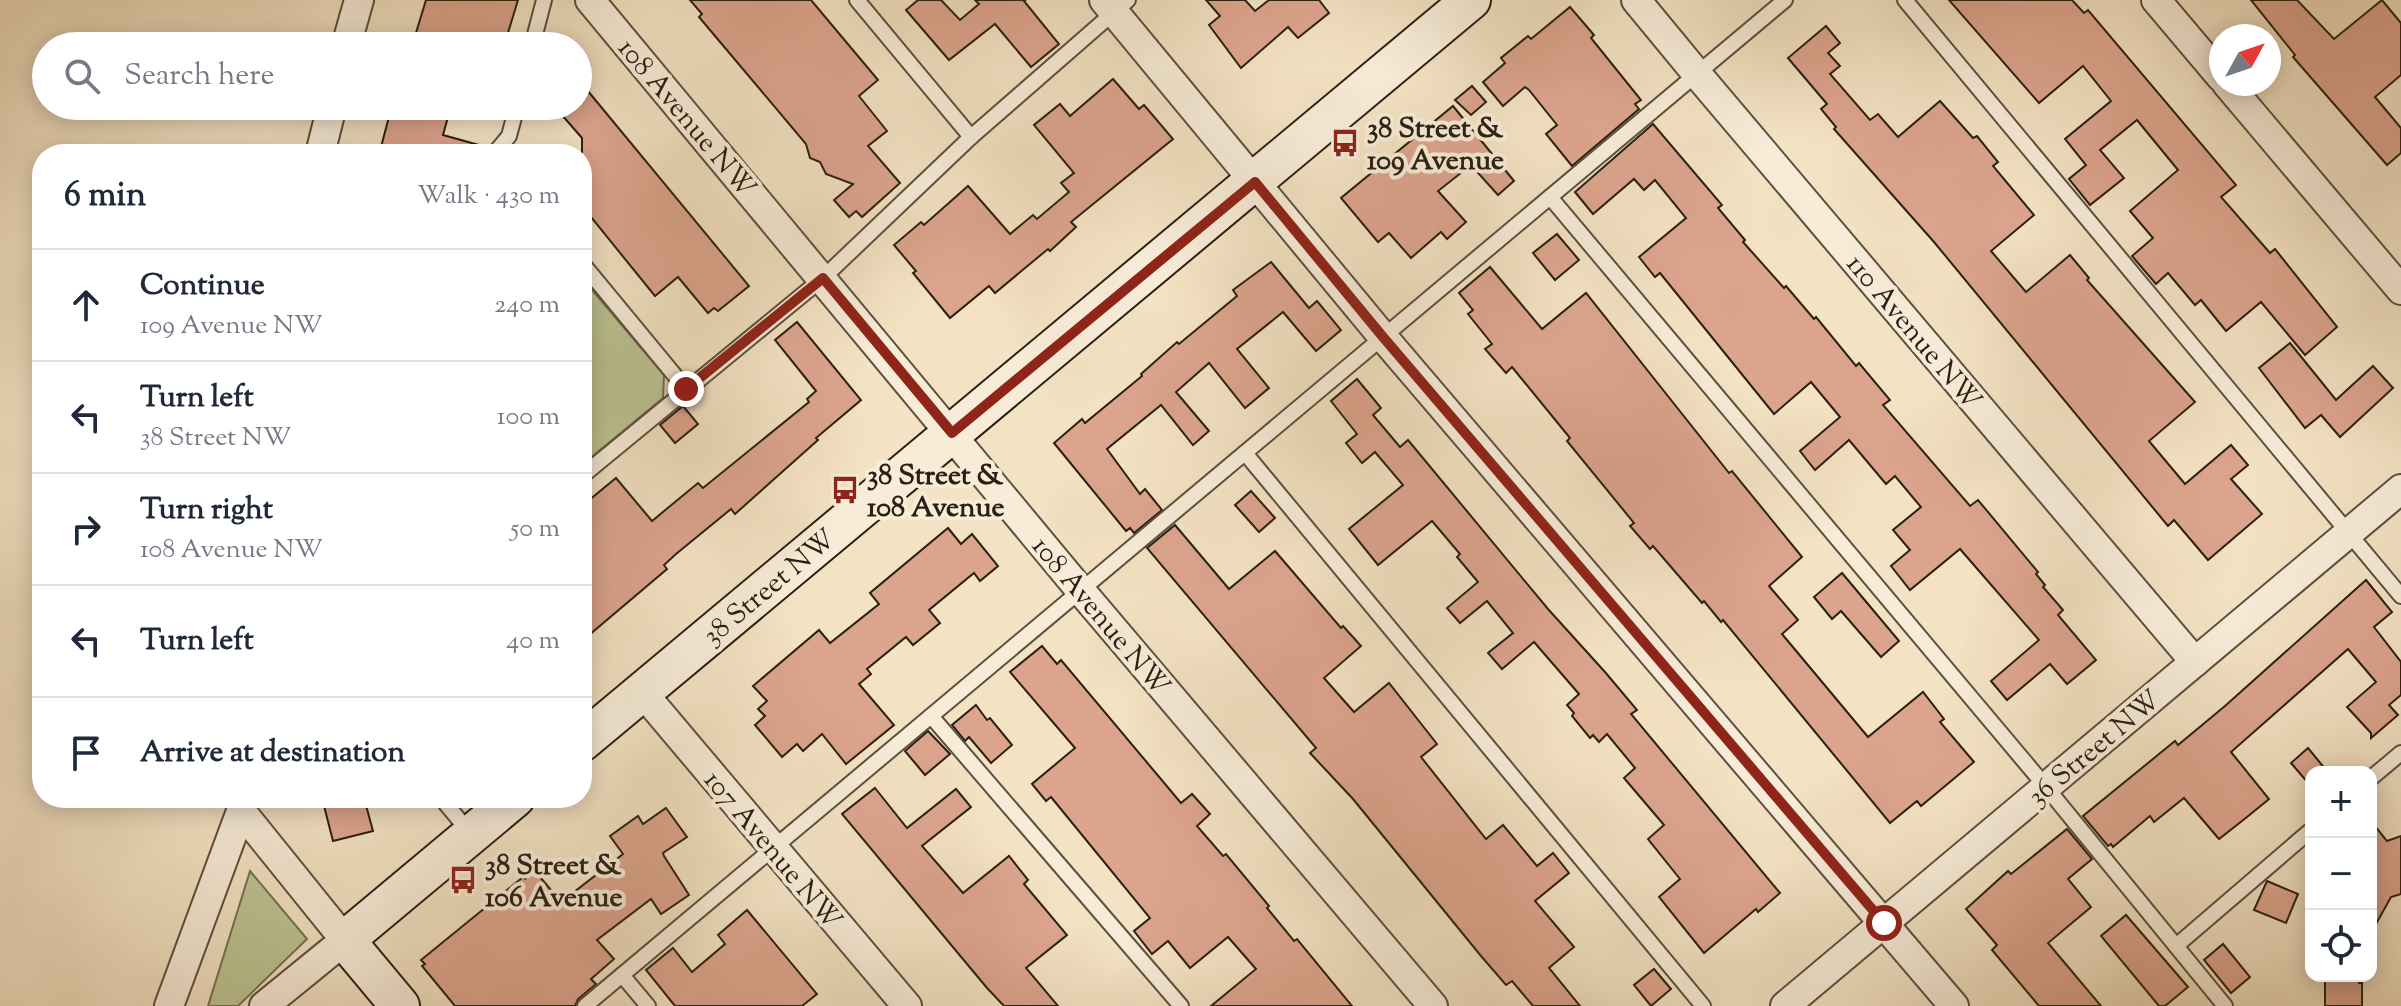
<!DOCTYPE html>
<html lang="en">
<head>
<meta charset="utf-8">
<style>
	:root { --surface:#fff; --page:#f6f6f7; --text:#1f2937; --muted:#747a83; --line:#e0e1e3 }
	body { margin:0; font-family:"Sorts Mill Goudy",serif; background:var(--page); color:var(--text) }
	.controls { position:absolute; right:24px; bottom:24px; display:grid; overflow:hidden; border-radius:16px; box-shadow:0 4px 20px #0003 }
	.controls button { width:72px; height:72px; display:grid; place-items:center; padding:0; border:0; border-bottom:2px solid var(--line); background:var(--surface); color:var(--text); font:40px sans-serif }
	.compass { position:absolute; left:2209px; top:24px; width:72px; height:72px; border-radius:50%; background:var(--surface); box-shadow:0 4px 20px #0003; rotate:50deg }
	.stop { position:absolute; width:24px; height:24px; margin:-18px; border:6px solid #8f2418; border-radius:50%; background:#fff }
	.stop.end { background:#8f2418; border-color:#fff; box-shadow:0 2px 8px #0008 }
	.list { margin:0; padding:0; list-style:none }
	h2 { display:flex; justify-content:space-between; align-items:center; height:104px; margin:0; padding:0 32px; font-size:34px }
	h2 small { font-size:26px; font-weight:400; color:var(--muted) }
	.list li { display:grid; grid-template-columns:52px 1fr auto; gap:24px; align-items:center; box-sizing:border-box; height:112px; padding:0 32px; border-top:2px solid var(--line) }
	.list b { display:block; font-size:30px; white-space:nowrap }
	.list p { margin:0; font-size:26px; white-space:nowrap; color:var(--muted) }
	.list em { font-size:26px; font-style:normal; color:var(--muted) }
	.icon { flex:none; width:44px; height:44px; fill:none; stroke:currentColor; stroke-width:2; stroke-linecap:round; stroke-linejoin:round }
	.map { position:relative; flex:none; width:2401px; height:1006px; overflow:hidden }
	.search { position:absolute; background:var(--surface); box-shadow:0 4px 20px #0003; left:32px; top:32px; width:560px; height:88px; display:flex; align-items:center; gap:20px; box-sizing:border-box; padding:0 28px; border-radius:44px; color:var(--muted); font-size:30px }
	.panel { position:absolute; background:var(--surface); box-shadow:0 4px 20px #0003; left:32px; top:144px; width:560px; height:664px; border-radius:32px }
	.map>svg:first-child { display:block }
</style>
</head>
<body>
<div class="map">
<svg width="2401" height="1006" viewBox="0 0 2401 1006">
	<rect width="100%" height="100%" fill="#f3e2c3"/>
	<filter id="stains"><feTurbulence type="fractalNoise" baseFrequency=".0025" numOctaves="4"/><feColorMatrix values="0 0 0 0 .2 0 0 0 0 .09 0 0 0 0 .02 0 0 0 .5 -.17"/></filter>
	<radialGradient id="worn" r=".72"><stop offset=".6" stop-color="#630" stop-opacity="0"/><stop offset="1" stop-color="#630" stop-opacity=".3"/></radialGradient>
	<g fill="#bcc393" stroke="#737252" stroke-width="2">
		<polygon points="582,278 664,375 663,398 582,465"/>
		<polygon points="250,871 307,939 238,1006 208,1006"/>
	</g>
	<g fill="#dca48d" stroke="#2a2011" stroke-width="2">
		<polygon points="426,0 518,0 504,46 412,46"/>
		<polygon points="690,0 811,0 878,80 859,96 887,131 868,146 900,183 862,217 856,211 849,217 834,200 853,184 826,174 820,162 810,158 806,144 699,17 702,14"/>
		<polygon points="918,0 941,0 960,20 979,4 975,0 1026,0 1024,1 1059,44 1031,67 995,24 949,60 906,10"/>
		<polygon points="1206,0 1245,0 1255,11 1269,0 1319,0 1329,13 1298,38 1288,27 1241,68 1209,25 1220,16"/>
		<polygon points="1949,0 2072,0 2084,13 2088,10 2236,185 2221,197 2270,253 2275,249 2337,327 2305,355 2261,302 2226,331 2201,300 2195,305 2168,273 2156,284 2132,256 2153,238 2130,211 2178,170 2137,120 2100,150 2124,178 2090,205 2069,179 2086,165 2065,139 2111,101 2083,66 2039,103"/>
		<polygon points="2251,0 2297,0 2334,39 2382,0 2401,23 2401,75 2375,97 2401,128 2401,153 2387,165 2293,57 2295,55"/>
		<polygon points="1570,7 1594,35 1591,38 1641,100 1635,104 1639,109 1572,166 1546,134 1557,125 1529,90 1525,87 1503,106 1483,82 1505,63 1501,58 1528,36 1531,39"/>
		<polygon points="1826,26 1840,43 1828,53 1840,66 1830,74 1870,120 1878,114 1898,137 1940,101 1973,138 1977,136 1998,162 1993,166 2034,215 1991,251 2026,292 2070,255 2089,278 2087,280 2195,402 2149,441 2185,484 2231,445 2248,465 2231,479 2262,514 2208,560 2174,520 2168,526 1934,242 1834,129 1836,127 1821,109 1827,104 1788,58"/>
		<polygon points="578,79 749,286 718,311 714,308 708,313 678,277 655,296 582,206 582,138 554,106 578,106"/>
		<polygon points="1113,79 1139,109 1144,105 1173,139 1071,222 1076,227 1050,251 1048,249 995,293 989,286 950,318 913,273 916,271 894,245 921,222 924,225 968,186 1010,234 1033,215 1037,219 1069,192 1061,183 1074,173 1034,125 1060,104 1070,116"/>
		<polygon points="1472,86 1486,102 1471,115 1455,100"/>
		<polygon points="411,106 451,106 443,135 486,147 484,154 408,154 381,147 390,113 408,118"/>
		<polygon points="1453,106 1514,181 1498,195 1471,165 1438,191 1466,222 1447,239 1441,232 1411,258 1389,233 1378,242 1341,198"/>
		<polygon points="1653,124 1722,205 1718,208 1745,240 1743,242 1784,288 1786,286 1814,319 1816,317 1856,366 1859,363 1890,400 1883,405 1970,506 1978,500 2038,572 2036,574 2045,585 2043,587 2063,610 2058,615 2096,660 2067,684 2050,664 2007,700 1991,681 2039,640 1960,549 1910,590 1891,566 1910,550 1893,530 1921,507 1895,476 1886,484 1849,440 1815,470 1800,451 1840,417 1811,382 1774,414 1660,273 1655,277 1639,257 1686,218 1655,180 1644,190 1634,179 1593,214 1575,192"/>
		<polygon points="1557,234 1579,260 1555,280 1533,253"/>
		<polygon points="1271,262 1309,308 1317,301 1341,330 1316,351 1283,312 1237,349 1269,388 1245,408 1209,363 1176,392 1209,431 1193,445 1161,405 1107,449 1140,494 1145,489 1162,510 1134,533 1130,528 1126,531 1054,443 1082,419 1085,423 1142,376 1141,374 1177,342 1179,344 1237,296 1233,290"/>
		<polygon points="1490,267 1542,329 1586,293 1729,473 1732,471 1802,557 1769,586 1798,620 1782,634 1868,737 1923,692 1944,719 1940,722 1974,762 1921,806 1917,801 1890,823 1723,620 1721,622 1704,601 1702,603 1653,546 1650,549 1630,526 1634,523 1567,441 1570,438 1512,367 1506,373 1485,349 1492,344 1468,314 1473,310 1459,293"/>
		<polygon points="797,322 861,400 816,438 818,440 735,514 731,509 676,554 664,565 667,569 582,641 582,506 616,478 652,521 698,483 703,488 809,402 807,399 816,391 775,340"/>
		<polygon points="2290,343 2336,400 2373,366 2393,388 2340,437 2321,415 2305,428 2259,368"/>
		<polygon points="1357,379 1381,408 1373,415 1400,447 1408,440 1548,609 1605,672 1637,710 1631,714 1780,893 1758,912 1756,909 1704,953 1659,897 1680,879 1648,839 1664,825 1624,778 1635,768 1607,734 1599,742 1593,735 1590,738 1572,716 1574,713 1567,705 1579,694 1534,642 1502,669 1488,653 1513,633 1487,601 1460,623 1447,608 1478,582 1457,557 1460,554 1432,521 1378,565 1349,529 1403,485 1375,452 1362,463 1346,443 1357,434 1331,401"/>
		<polygon points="683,406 698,424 675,443 660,425"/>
		<polygon points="1251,491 1275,518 1259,532 1235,505"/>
		<polygon points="1175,525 1229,589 1275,551 1341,628 1343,626 1361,646 1324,678 1354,712 1389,683 1437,744 1421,757 1486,839 1503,825 1537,866 1553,853 1569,873 1535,901 1574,947 1549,968 1580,1006 1533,1006 1512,981 1506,985 1481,956 1353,799 1310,753 1316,748 1147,548"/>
		<polygon points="948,528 961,544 972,534 998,566 980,581 974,573 929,610 940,623 913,645 906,637 867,669 871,674 859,684 894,725 846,764 822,734 803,751 797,744 782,757 755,725 765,716 758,709 767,701 753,686 819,630 830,643 879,604 870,593"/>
		<polygon points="1842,573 1899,641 1881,657 1841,611 1832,619 1814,597"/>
		<polygon points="2366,580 2392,612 2374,627 2401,662 2401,695 2389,705 2398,715 2371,738 2371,733 2347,707 2376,682 2348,649 2231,752 2269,799 2247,817 2219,839 2184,798 2154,822 2150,816 2113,847 2111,844 2108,846 2083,816 2175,741 2178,745 2225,706"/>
		<polygon points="1042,646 1057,664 1061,660 1181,803 1192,794 1210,814 1197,826 1223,856 1226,854 1269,906 1267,908 1294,941 1297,939 1352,1006 1211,1006 1256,969 1228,937 1190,968 1168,941 1152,954 1134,931 1150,918 1051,797 1046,801 1032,784 1075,748 1010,672"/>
		<polygon points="976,705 987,720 990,718 1012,745 991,763 969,737 965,741 952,725"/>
		<polygon points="928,731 950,754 925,775 905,751"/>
		<polygon points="2308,748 2326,770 2311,772 2311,782 2309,784 2291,763"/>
		<polygon points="875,788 907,828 956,789 971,807 922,846 963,893 1009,856 1028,880 1024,884 1067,935 1026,968 1058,1006 1004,1006 987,988 842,814"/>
		<polygon points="322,798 364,798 373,831 333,841"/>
		<polygon points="666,808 687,837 663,853 664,856 689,895 661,914 651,899 597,940 614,959 591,979 596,984 578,999 575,1006 455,1006 422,966 425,964 421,960 523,877 525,879 535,871 561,902 623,854 610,836 638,816 643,824"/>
		<polygon points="2371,821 2387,841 2401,836 2401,894 2391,897 2371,933"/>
		<polygon points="2067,829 2092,859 2068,879 2091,907 2048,943 2101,1006 2039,1006 1992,950 1997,945 1966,909 2008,871 2011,874"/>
		<polygon points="2267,881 2298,894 2286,923 2254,910"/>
		<polygon points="747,910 817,994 802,1006 675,1006 646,970 673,948 692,972 725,944 718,935"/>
		<polygon points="2126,915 2188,987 2165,1006 2159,1006 2101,936"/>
		<polygon points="2223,944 2250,977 2231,993 2204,960"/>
		<polygon points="1654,969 1671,989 1651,1006 1634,985"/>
		<polygon points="2325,976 2359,976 2359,983 2362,983 2362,1006 2325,1006"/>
	</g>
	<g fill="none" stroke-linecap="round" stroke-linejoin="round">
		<defs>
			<g id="lane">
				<polyline points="857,0 971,137"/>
				<polyline points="1905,0 2401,596"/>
				<polyline points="532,46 544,0"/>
				<polyline points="494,154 509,136 517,106"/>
				<polyline points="1550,197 2046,787 2225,1006"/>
				<polyline points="582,263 686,389"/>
				<polyline points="1245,453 1703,1006"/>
				<polyline points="582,476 823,278 971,137 1128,0"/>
				<polyline points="931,716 1181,1006"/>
				<polyline points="2371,778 2401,753"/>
				<polyline points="441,798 471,834"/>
				<polyline points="2176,946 2311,830"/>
				<polyline points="622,975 648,1006"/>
				<polyline points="585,1006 1785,0"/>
			</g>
			<g id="street">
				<polyline points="590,0 1081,591 1433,1006"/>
				<polyline points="1104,0 1383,337 1954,1006"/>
				<polyline points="1636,0 1697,74 2195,662"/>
				<polyline points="2156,0 2221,77"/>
				<polyline points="346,46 359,0"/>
				<polyline points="2227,84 2401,290"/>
				<polyline points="320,154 332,106"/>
				<polyline points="642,692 907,1006"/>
				<polyline points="241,811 345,940 264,1006"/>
				<polyline points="169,1006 241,811 244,798"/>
				<polyline points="1785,1006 2401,489"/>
			</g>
			<g id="secondary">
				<polyline points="582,742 1471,0"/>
				<polyline points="400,1006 345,940 515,798"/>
			</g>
		</defs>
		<use href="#lane" stroke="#5c503e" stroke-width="18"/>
		<use href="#street" stroke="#5c503e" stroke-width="32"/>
		<use href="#secondary" stroke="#2a2011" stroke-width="42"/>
		<use href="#lane" stroke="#f7ecd8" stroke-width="14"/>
		<use href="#street" stroke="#f7ecd8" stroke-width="28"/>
		<use href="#secondary" stroke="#f7ecd8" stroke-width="38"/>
	</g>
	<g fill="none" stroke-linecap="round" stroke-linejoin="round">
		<polyline stroke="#8f2418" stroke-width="10" points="686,389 823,278 952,433 1255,182 1383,337 1884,923"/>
	</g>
	<defs>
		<symbol id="bus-bare" viewBox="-9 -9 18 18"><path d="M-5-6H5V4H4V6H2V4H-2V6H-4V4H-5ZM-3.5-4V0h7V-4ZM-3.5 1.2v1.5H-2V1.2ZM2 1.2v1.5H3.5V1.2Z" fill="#8f2418" stroke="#f7ecd8" stroke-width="2.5" paint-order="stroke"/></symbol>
	</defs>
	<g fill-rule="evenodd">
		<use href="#bus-bare" x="1325" y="123" width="40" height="40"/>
		<use href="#bus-bare" x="825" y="470" width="40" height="40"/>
		<use href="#bus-bare" x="443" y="860" width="40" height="40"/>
	</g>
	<g text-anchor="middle" stroke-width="8" stroke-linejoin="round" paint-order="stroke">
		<g font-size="28" fill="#2a2011" stroke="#f7ecd8">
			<text transform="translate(688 117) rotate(50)" y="10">108 Avenue NW</text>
			<text transform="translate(1915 331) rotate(50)" y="10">110 Avenue NW</text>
			<text transform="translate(768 586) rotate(-40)" y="10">38 Street NW</text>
			<text transform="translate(1102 615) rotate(50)" y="10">108 Avenue NW</text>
			<text transform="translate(2093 747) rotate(-40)" y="10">36 Street NW</text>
			<text transform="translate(774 849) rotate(50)" y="10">107 Avenue NW</text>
		</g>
		<g font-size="28" font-weight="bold" fill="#2a2011" stroke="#f7ecd8" text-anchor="start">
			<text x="1367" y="137">38 Street &amp;<tspan x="1367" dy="32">109 Avenue</tspan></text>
			<text x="867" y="484">38 Street &amp;<tspan x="867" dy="32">108 Avenue</tspan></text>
			<text x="485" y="874">38 Street &amp;<tspan x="485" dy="32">106 Avenue</tspan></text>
		</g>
	</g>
	<rect width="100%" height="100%" filter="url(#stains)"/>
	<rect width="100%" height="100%" fill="url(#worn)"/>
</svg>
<div class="controls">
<button>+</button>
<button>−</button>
<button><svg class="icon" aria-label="locate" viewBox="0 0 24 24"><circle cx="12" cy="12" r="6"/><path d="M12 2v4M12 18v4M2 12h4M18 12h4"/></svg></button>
</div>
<svg class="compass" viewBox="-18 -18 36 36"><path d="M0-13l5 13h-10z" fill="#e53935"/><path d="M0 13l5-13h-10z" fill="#747a83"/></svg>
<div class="stop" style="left:1884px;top:923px"></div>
<div class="stop end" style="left:686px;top:389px"></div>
<div class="search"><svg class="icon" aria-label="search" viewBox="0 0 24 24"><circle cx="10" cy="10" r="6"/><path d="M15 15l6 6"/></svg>Search here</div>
<section class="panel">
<h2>6 min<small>Walk · 430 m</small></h2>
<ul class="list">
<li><svg class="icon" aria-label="ahead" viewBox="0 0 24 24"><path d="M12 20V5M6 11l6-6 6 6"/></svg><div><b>Continue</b><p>109 Avenue NW</p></div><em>240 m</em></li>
<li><svg class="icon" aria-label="left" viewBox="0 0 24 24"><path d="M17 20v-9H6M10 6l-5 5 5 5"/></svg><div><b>Turn left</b><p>38 Street NW</p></div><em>100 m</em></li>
<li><svg class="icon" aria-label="right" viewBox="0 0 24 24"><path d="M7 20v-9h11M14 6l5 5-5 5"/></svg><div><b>Turn right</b><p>108 Avenue NW</p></div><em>50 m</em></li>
<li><svg class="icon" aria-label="left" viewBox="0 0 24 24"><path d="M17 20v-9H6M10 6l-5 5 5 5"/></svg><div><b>Turn left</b></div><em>40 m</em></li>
<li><svg class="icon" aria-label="arrive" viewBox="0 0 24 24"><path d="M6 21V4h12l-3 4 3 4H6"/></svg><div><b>Arrive at destination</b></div></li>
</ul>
</section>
</div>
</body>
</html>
